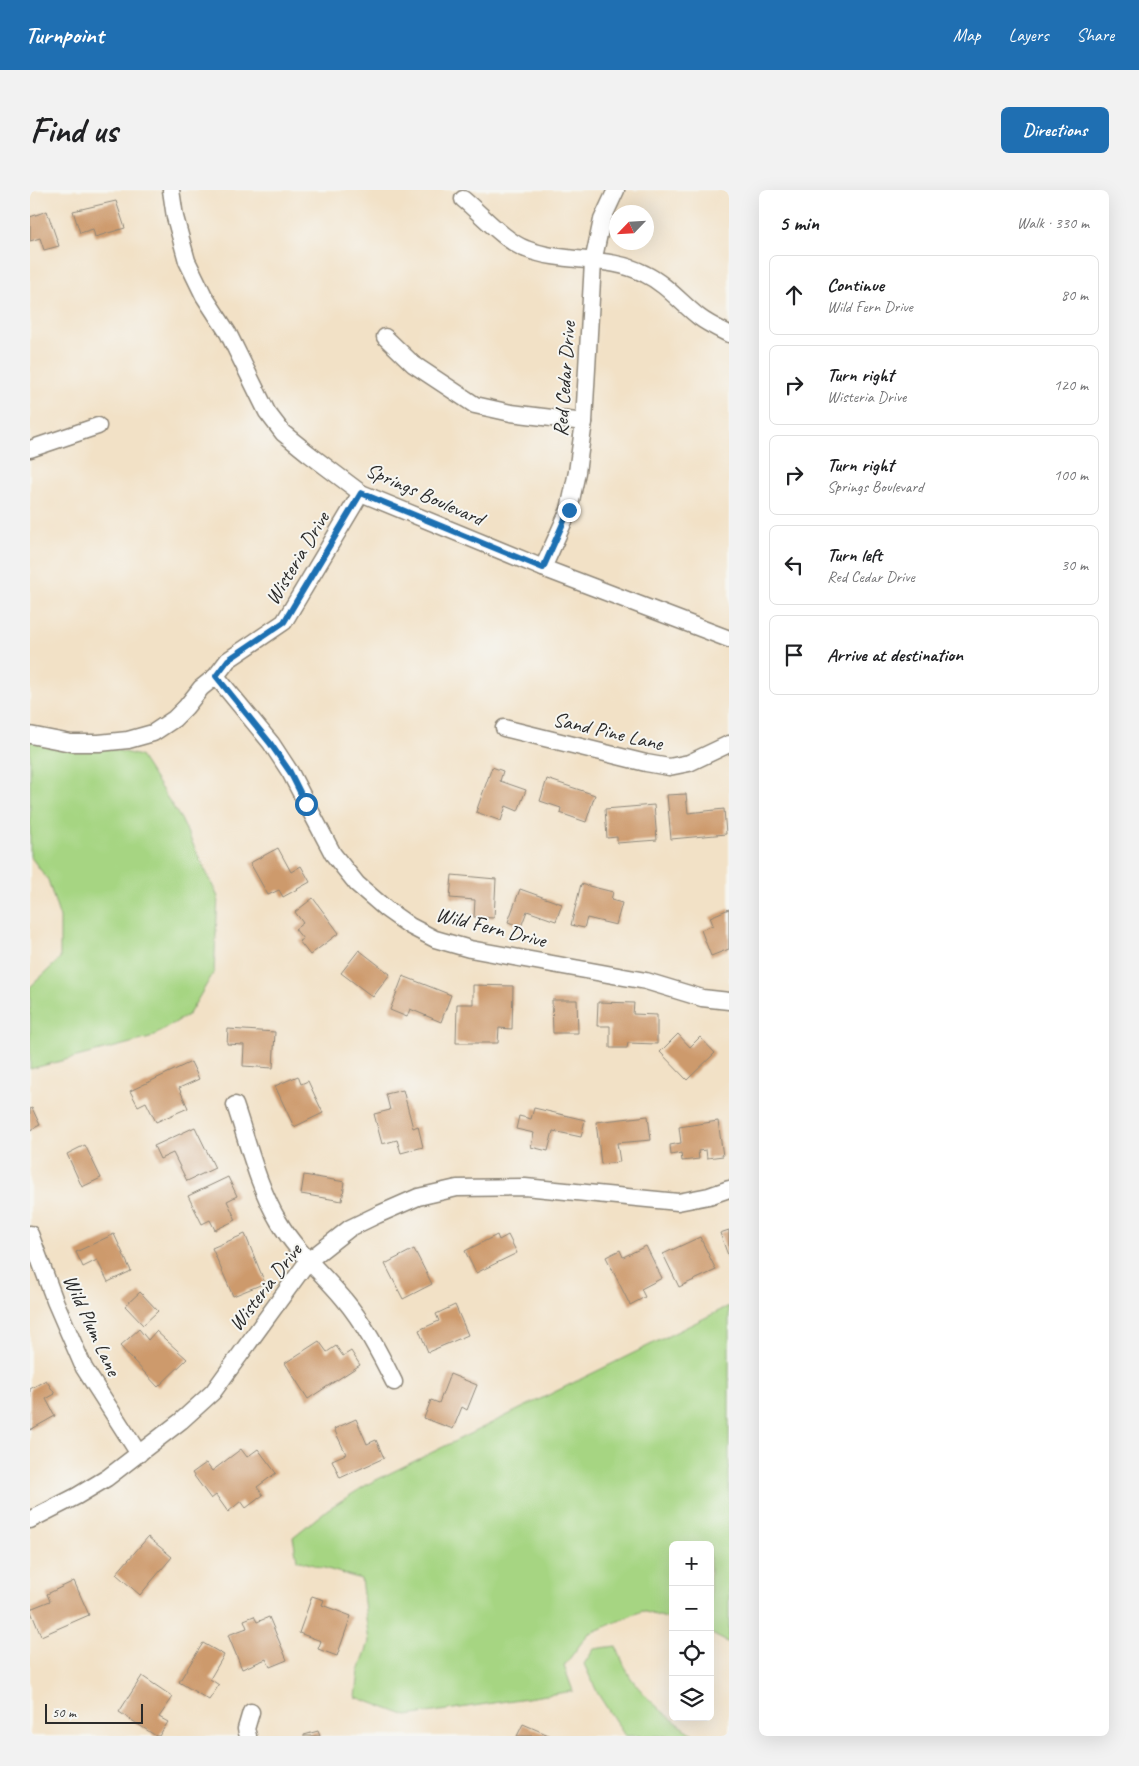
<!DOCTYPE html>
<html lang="en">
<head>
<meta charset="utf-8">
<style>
	:root { --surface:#fff; --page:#f2f2f2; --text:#202124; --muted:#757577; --line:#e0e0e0; --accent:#1f6fb2 }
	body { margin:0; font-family:Caveat,sans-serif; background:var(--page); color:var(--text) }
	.controls { position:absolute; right:15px; bottom:15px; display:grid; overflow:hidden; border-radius:8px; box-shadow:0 5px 20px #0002 }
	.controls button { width:45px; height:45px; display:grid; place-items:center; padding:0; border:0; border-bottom:1px solid var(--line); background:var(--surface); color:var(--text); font:25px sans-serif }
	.compass { position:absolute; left:579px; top:15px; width:45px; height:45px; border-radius:50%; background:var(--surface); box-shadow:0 5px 20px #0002; rotate:245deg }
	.scale { position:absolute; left:15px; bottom:12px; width:98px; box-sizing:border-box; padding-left:5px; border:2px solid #2b2b2b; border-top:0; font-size:14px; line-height:18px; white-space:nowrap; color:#2b2b2b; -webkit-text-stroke:4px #f6f6f2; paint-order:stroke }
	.stop { position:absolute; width:15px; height:15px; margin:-11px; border:4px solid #1f6fb2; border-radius:50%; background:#fff }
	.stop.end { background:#1f6fb2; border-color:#fff; box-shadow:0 1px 5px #0008 }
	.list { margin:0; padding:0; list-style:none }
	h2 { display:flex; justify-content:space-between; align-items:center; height:65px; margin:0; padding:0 20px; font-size:21px }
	h2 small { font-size:16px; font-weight:400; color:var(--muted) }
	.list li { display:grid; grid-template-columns:32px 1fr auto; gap:15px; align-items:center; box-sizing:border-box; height:80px; margin:0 10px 10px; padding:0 10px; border:1px solid var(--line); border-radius:8px }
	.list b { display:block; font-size:19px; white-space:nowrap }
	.list p { margin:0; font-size:16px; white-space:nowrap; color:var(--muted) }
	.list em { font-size:16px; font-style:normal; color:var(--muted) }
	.icon { flex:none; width:28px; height:28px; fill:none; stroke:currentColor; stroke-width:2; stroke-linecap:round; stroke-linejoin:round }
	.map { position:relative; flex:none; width:699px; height:1546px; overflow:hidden; border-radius:8px }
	header { display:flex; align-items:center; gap:30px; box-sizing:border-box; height:70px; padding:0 25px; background:var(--accent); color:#fff }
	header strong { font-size:24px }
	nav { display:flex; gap:28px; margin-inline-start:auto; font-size:18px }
	.intro { display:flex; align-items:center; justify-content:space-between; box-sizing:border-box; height:120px; padding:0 30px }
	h1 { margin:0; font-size:35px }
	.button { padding:12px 22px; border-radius:8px; background:var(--accent); color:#fff; font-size:18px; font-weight:700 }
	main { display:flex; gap:30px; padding:0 30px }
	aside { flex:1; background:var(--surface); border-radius:8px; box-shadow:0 5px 20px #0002 }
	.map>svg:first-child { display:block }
</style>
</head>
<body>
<header>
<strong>Turnpoint</strong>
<nav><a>Map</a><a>Layers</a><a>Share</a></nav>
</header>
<div class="intro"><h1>Find us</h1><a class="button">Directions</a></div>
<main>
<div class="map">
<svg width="699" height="1546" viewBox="0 0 699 1546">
	<rect width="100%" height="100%" fill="#f6f6f2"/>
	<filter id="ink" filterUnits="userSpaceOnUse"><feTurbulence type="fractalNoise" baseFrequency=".02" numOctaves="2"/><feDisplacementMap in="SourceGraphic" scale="10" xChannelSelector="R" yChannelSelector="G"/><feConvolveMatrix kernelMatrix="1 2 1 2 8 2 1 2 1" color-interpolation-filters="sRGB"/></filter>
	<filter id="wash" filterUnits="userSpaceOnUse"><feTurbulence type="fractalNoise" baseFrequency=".0096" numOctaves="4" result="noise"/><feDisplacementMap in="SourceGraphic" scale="20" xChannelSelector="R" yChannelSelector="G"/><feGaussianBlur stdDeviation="1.12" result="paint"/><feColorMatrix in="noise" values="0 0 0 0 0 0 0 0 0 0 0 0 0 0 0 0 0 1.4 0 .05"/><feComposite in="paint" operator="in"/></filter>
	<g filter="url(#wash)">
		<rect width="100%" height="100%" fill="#f2e1c6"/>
		<g fill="#a6d582" stroke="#688056">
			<polygon points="0,538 110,566 151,629 188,707 184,782 159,824 120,848 0,879 0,797 30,769 30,728 18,690 0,666"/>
			<polygon points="699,1116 699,1453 680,1443 680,1355 643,1355 643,1430 612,1421 558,1444 534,1476 543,1501 377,1526 326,1507 329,1481 339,1452 331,1389 267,1370 263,1347 298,1319 338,1294"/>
			<path d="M586 1456C591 1467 595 1479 601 1488 619 1513 642 1530 666 1546H595L568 1504 554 1474 564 1459Z"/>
		</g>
		<g id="blocks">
			<g fill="#cd9a6c">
				<polygon points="86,11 95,38 65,47 63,39 50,43 43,21"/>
				<polygon points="17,21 29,56 14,60 10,48 0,51 0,27"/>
				<polygon points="462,577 473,581 470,591 496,600 488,621 476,616 471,631 446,622"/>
				<polygon points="517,589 565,605 556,632 530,623 531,618 510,611"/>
				<polygon points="656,604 658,623 694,619 696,644 641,649 637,605"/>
				<polygon points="624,615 627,650 587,653 587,647 577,648 575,619"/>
				<polygon points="248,658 261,682 271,676 280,692 253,707 249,700 238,705 220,673"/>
				<polygon points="422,685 466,689 464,728 444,727 445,710 420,708"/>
				<polygon points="551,694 583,702 581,710 592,713 586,735 557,728 554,738 541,735"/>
				<polygon points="490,699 532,714 526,731 497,721 491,737 478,732"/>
				<polygon points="283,708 309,743 280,765 269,751 273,749 265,739 273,733 265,722"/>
				<polygon points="699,719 699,759 681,766 671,740 683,735 680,727"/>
				<polygon points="329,760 360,784 343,807 311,783"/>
				<polygon points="373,786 421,805 411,832 380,819 377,827 360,820"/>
				<polygon points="443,795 483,796 482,839 469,838 468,853 426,853 427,814 443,814"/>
				<polygon points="522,810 547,810 548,843 523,843"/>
				<polygon points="568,812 604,813 603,824 627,825 627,854 598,853 597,858 580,858 580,836 567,836"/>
				<polygon points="198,839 245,842 243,878 213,876 214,855 197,854"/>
				<polygon points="648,844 660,857 670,847 685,863 657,890 630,862"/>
				<polygon points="161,872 169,889 149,898 158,918 126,932 116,912 108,916 100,901"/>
				<polygon points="268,886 271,894 278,891 293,923 264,937 245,896"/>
				<polygon points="373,900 383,938 388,936 393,957 371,963 367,950 352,954 344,924 360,920 356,904"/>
				<polygon points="2,918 10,935 0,940 0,919"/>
				<polygon points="504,918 555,930 551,947 523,941 518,961 501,957 504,943 486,939 489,926 501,929"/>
				<polygon points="618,926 621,950 587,953 590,972 571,974 566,932"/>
				<polygon points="688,931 693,966 677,968 676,960 668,961 669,969 652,971 651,963 641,965 640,955 651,953 649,937"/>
				<polygon points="165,937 185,978 157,991 143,963 130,969 124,956"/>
				<polygon points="55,955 71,988 52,997 37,964"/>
				<polygon points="274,985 315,992 312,1011 271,1004"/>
				<polygon points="198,987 207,1006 197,1011 206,1030 185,1040 180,1030 172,1034 158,1006"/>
				<polygon points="699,1040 699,1068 690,1043"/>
				<polygon points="84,1044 101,1081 78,1092 67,1070 53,1077 46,1062"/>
				<polygon points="215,1044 235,1093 203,1106 182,1058"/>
				<polygon points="467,1045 469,1050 478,1045 487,1063 446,1083 435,1061"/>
				<polygon points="670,1047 686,1080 649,1097 633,1064"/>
				<polygon points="616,1056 632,1088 611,1099 615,1107 600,1115 576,1067 590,1060 593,1067"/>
				<polygon points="384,1059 402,1094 373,1109 355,1074"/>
				<polygon points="110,1102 128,1121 113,1135 95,1116"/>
				<polygon points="425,1115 438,1145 398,1162 389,1140 409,1131 406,1124"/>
				<polygon points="109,1139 118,1150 126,1141 157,1169 128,1197 90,1156"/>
				<polygon points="289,1151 297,1162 306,1156 313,1166 321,1161 330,1175 278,1209 255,1173"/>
				<polygon points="420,1184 447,1195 437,1220 432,1217 423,1239 394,1228 401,1210 409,1213"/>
				<polygon points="16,1190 25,1204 16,1209 25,1226 0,1240 0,1199"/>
				<polygon points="326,1229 337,1254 346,1250 354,1268 310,1288 302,1270 316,1264 304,1239"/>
				<polygon points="211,1259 217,1267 228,1259 246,1283 227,1297 233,1305 216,1318 211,1311 198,1322 186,1305 181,1309 162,1283 176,1273 182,1281"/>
				<polygon points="118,1347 142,1367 110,1405 86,1384"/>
				<polygon points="44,1391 59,1425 11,1446 0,1419 20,1411 17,1404"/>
				<polygon points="282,1406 294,1410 292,1415 321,1426 307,1466 288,1459 291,1451 269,1443"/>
				<polygon points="224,1426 227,1432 239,1427 257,1470 240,1477 236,1469 212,1479 198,1445 217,1438 214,1430"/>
				<polygon points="173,1453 194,1465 180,1489 189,1495 179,1510 149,1492"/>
				<polygon points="112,1486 143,1507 129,1527 138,1532 129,1546 126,1546 89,1522"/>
				<polygon points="493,1534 521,1546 487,1546"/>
				<polygon points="288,1541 290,1546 274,1546 274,1545"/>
			</g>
		</g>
	</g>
	<g filter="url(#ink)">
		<use href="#blocks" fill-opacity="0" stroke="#8e8678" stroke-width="1"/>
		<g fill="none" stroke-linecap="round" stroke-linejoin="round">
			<defs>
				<g id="minor">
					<polyline points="141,0 145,27 157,71 174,106 198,143 237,222 253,243 279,264 331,303 513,378 699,449"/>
					<path d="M433 9C450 23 476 52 496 59 534 74 579 65 615 84 636 94 651 113 669 127 678 134 689 139 699 144"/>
					<polyline points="355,147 383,174 445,215 481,223 554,232"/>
					<polyline points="0,259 68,236"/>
					<polyline points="513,378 539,320 547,282 554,232 563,72 572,30 586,0"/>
					<polyline points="186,486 241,553 260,582 303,664 327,694 356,719 380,736 405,749 440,759 616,791 672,808 699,811"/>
					<polyline points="474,538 616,573 639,577 659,573 699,554"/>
					<polyline points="0,545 41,553 69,553 98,550 123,543 144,529 156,517 171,498 186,486 198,470 254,432 331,303"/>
					<path d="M205 915C218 953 228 997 249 1032 266 1061 291 1082 313 1108 334 1133 349 1162 364 1192"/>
					<polyline points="0,1044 25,1111 54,1178 109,1264"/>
					<polyline points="0,1330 47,1306 77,1288 151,1231 183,1202 278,1071 320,1038 347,1025 388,1007 427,998 495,997 648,1012 679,1006 699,999"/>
					<polyline points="218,1546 216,1539 221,1522"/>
				</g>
			</defs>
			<use href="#minor" stroke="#8e8678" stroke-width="19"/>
			<use href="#minor" stroke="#fff" stroke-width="16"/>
		</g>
	</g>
	<g fill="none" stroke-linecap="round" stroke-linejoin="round" filter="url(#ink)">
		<polyline stroke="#1f6fb2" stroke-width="6" points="276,614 260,582 240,553 186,486 198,470 254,432 331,303 513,378 539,320"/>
	</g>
	<g text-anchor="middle" stroke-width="4" stroke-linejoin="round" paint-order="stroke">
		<g font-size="21" fill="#2b2b2b" stroke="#f6f6f2">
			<text transform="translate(534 189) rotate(-86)" y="7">Red Cedar Drive</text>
			<text transform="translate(395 304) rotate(24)" y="7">Springs Boulevard</text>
			<text transform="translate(267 368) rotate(-59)" y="7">Wisteria Drive</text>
			<text transform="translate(578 541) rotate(13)" y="7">Sand Pine Lane</text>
			<text transform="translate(461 737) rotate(14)" y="7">Wild Fern Drive</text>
			<text transform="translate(235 1097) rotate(-52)" y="7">Wisteria Drive</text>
			<text transform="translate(62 1135) rotate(65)" y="7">Wild Plum Lane</text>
		</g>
	</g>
</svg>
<div class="controls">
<button>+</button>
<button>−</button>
<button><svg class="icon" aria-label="locate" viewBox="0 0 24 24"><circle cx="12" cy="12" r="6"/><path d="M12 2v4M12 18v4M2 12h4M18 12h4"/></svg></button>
<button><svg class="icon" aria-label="layers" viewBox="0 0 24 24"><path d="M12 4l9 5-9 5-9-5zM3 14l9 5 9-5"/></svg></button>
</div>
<svg class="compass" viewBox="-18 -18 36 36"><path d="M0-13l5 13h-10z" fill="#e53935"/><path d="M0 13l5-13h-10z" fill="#757577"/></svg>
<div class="scale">50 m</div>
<div class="stop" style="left:276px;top:614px"></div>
<div class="stop end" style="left:539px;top:320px"></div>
</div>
<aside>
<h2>5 min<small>Walk · 330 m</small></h2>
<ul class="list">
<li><svg class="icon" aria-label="ahead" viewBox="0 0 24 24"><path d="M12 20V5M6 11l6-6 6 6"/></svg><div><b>Continue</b><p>Wild Fern Drive</p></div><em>80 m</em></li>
<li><svg class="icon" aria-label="right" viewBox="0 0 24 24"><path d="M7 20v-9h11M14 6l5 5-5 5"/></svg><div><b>Turn right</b><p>Wisteria Drive</p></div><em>120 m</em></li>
<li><svg class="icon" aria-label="right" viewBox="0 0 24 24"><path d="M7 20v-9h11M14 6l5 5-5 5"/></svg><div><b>Turn right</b><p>Springs Boulevard</p></div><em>100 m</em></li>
<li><svg class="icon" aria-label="left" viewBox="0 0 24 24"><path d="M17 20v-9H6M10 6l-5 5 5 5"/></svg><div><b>Turn left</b><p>Red Cedar Drive</p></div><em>30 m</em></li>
<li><svg class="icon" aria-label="arrive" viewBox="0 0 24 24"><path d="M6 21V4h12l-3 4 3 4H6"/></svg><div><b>Arrive at destination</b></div></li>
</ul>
</aside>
</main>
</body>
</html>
